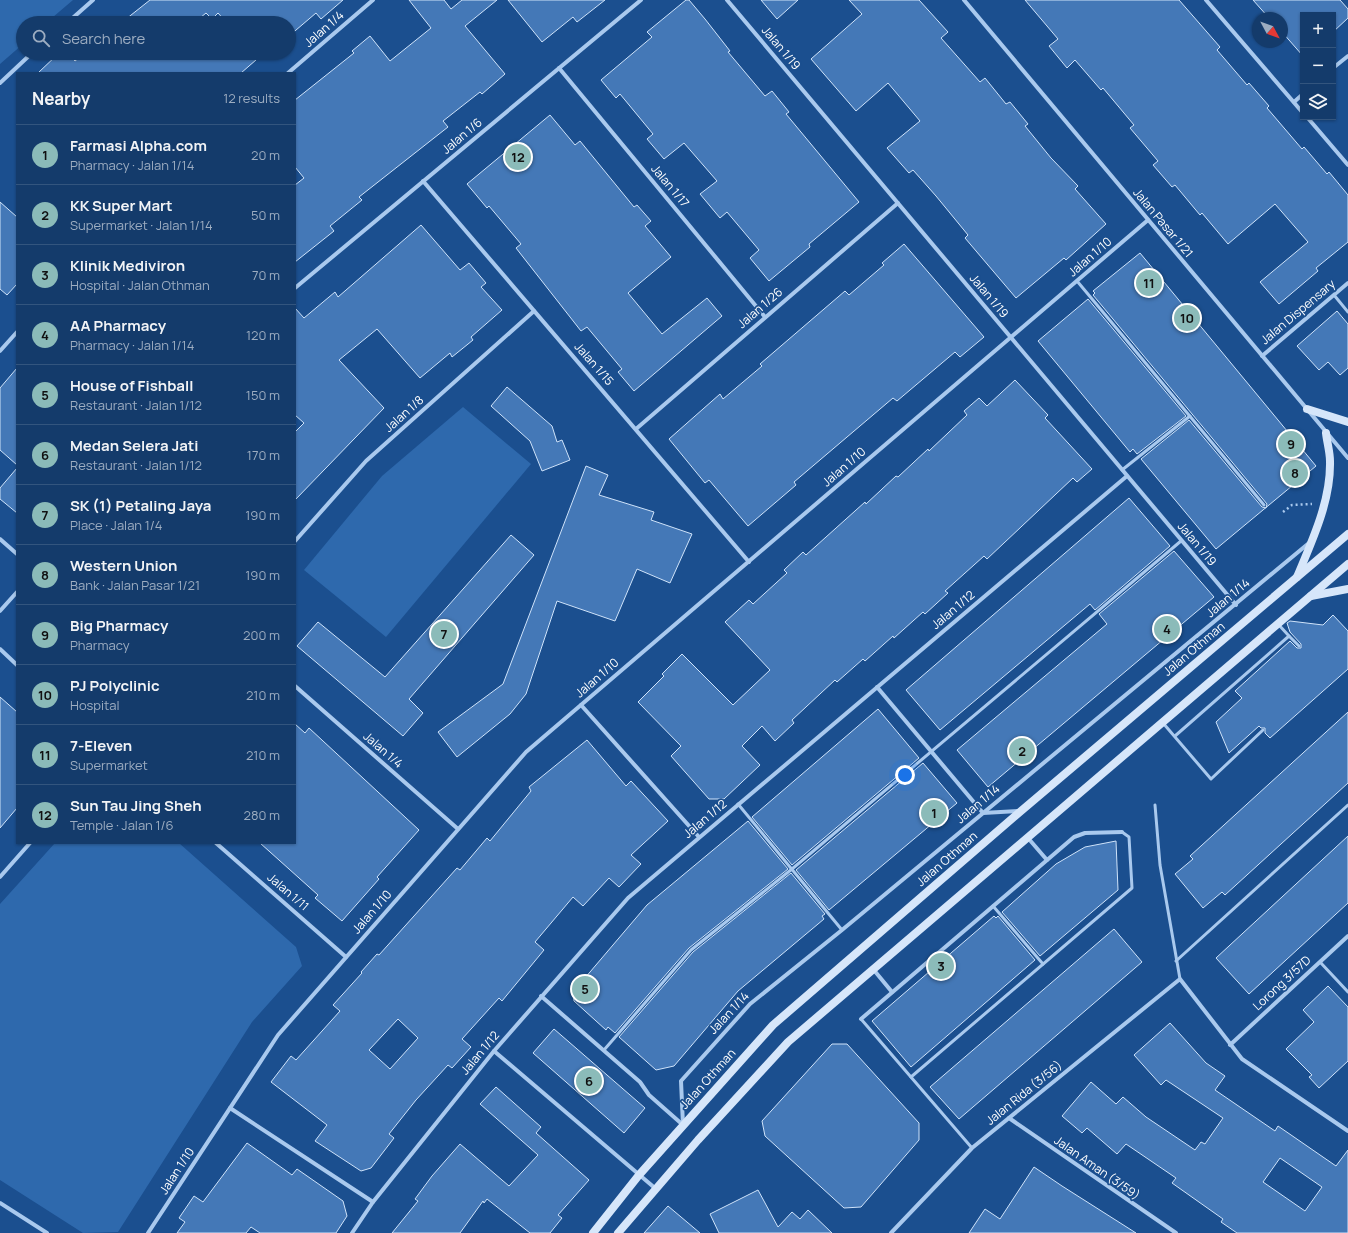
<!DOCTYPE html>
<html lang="en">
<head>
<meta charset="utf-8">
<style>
	:root { --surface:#143b6b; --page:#1d4271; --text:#f1f3f6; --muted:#9dadc1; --line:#33557e; --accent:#8bbbb9 }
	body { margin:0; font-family:Manrope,sans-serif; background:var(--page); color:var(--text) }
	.controls { position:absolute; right:12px; top:12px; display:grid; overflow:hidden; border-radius:0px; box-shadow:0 1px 3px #0004 }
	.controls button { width:36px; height:36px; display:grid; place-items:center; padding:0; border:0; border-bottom:1px solid var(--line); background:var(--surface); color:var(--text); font:20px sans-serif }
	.compass { position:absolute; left:1252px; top:12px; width:36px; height:36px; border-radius:50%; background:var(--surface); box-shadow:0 1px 3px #0004; rotate:131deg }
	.you { position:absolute; left:905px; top:775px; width:14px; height:14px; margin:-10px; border:3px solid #fff; border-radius:50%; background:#1a73e8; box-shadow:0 0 0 6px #1a73e833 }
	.badge { display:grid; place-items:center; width:26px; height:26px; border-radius:50%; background:var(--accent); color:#111; font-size:13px; font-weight:700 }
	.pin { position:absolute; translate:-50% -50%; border:2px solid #fff; box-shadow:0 1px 4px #0006 }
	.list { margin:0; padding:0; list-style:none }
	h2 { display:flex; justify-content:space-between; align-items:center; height:52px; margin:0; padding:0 16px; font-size:17px }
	h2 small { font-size:13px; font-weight:400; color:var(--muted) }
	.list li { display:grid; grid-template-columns:26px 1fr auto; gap:12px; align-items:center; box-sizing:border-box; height:60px; padding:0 16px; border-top:1px solid var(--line) }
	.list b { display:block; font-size:15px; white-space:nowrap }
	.list p { margin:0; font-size:13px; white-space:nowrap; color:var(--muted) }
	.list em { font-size:13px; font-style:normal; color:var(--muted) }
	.icon { flex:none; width:22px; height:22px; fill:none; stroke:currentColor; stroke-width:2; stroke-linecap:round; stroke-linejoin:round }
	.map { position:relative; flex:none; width:1348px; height:1233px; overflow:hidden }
	.search { position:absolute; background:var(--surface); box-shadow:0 1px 3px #0004; left:16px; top:16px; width:280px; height:44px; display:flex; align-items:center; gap:10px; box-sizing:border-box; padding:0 14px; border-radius:22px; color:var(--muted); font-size:15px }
	.panel { position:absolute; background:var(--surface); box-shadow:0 1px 3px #0004; left:16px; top:72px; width:280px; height:772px; border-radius:0px }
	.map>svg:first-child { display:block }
</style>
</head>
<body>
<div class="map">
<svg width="1348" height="1233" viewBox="0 0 1348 1233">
	<rect width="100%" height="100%" fill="#1b4f8f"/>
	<g fill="#2e69ad">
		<polygon points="0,0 73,0 46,23 23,23 23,44 0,64"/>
		<polygon points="463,407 531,464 386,637 304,570 382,476"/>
		<polygon points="55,843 179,843 296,947 302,966 252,1022 118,1232 83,1233 0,1180 0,904"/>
	</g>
	<g fill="#4478b7" stroke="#cfe3fa" fill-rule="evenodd">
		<polygon points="150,0 343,0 321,19 316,13 289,36 289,23 227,23 218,13 212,19 206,13 194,23 121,23"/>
		<polygon points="409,0 444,0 451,9 462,0 497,0 465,26 505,74 482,94 480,92 443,121 448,127 359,197 362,200 330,226 334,231 295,262 295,185 304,178 295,167 295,100 354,53 352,51 370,36 390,61 431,28"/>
		<polygon points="508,0 605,0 577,22 573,17 542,42"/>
		<polygon points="686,0 689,0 705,19 730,51 728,52 765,96 772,91 789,112 786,114 859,202 809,244 810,247 769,281 750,258 759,250 727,212 720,218 700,194 717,181 684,143 664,159 647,139 653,134 620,94 616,98 601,80 652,37 647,32"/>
		<polygon points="761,0 798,0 777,19"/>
		<polygon points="849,0 919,0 948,32 941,38 980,82 985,78 1006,104 1010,102 1028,124 1025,126 1051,158 1078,186 1075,189 1106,224 1066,260 1064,258 1016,298 965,238 968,235 936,196 913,170 909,173 887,148 920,121 888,83 856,111 811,59 862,14"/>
		<polygon points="1025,0 1179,0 1220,47 1217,50 1247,85 1249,83 1269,106 1267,108 1302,149 1304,147 1327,174 1329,172 1348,195 1348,242 1316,268 1318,271 1279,304 1260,282 1308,242 1275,204 1228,244 1202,213 1200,215 1175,185 1172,187 1153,165 1158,161 1130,128 1134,125 1103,88 1101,90 1075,60 1067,68 1049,46 1058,39"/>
		<polygon points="1253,0 1340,0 1348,9 1348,18 1333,32 1333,15 1303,15 1303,56 1282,32 1282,18 1269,18"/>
		<polygon points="59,53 67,53 75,61 85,53 264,53 241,73 38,73"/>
		<polygon points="550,115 575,145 580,141 634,207 637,205 651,221 645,226 671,257 628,293 662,334 707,298 722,316 634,391 618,372 622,369 587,327 581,331 516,248 521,244 489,206 487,208 467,184"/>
		<polygon points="0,202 17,217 17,284 7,295 0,289"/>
		<polygon points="421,225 460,270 469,263 486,283 481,287 502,310 471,337 473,340 452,357 450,353 420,378 377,329 339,360 384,408 295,500 295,432 304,423 295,415 295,308 304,318 335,292 338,297"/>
		<polygon points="904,244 984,337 960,357 955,352 897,401 893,398 794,482 796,485 748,526 709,480 705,483 669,439 720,394 723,399 762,366 760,364 845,291 849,295 884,265 882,263"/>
		<polygon points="1140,253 1316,466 1216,549 1141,459 1189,420 1262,507 1266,508 1267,504 1093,295 1095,293 1093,291"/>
		<polygon points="1088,299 1186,416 1137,454 1133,449 1130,452 1038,341"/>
		<polygon points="1337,311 1348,324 1348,368 1340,375 1328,362 1319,370 1297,346"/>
		<polygon points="17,368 17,465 0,450 0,388"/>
		<polygon points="1015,380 1048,415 1045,418 1092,469 1077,482 1073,478 987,559 984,556 945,591 948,593 925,614 923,612 894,638 893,636 865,661 863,659 837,682 835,680 792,720 794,723 775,741 762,726 742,746 760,765 724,799 709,799 671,756 681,746 638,702 664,676 662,674 682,654 733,705 770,670 725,622 749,600 753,604 787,573 784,570 803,552 806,555 865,502 866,504 896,476 898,477 928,449 929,451 967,415 964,411 979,398 987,406"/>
		<polygon points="507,387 552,426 557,442 562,440 570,460 542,471 530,441 491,406"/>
		<polygon points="586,466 608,475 599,495 654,512 651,520 692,534 670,583 637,569 615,621 557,601 526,694 510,714 457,757 438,732 503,684"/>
		<polygon points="17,468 17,513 0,499 0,488"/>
		<polygon points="1129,498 1170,546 1095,610 1090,604 940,730 906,690"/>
		<polygon points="511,535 534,555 409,699 423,713 403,736 297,646 318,622 385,677"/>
		<polygon points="1174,551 1214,597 988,787 957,750 1107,624 1099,614"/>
		<polygon points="1333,615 1348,631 1348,669 1270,738 1265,733 1265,728 1261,728 1259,726 1229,753 1216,722 1242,698 1235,691 1290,641 1297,648 1301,648 1301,644 1290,632 1287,623 1290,621 1323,625"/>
		<polygon points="0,697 17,712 17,808 0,828"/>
		<polygon points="878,709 919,758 792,865 752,817"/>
		<polygon points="1348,712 1348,783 1225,895 1222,892 1203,908 1175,874 1193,859 1190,856"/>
		<polygon points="295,724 305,733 309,728 419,830 377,877 379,879 342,921 315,898 318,895 260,843 295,843"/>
		<path d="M587 740 626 786 631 781 668 821 631 855 641 864 619 887 609 878 583 906 573 897 535 942 544 950 502 1001 499 998 462 1039 471 1047 452 1068 448 1065 416 1100 389 1134 394 1138 371 1168 361 1171 315 1141 327 1125 271 1082 291 1056 296 1060 340 1011 333 1005 362 973 361 972 377 954 379 955 457 868 460 870 487 838 490 841 531 791 529 787ZM398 1019 418 1038 390 1069 369 1050Z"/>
		<polygon points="923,763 957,803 829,910 796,870"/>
		<polygon points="748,821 788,869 689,948 615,1033 608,1027 606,1030 574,1001 573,992 647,905"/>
		<polygon points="1348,836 1348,903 1249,994 1216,958"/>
		<polygon points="1116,841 1118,890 1040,956 1002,912 1056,864 1085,847"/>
		<polygon points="791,873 825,914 822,916 824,919 738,991 674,1066 656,1070 619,1037 693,952"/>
		<polygon points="994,916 996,918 998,916 1035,960 911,1067 872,1021"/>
		<polygon points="1114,929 1142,962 959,1119 930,1087"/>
		<polygon points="1328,986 1348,1007 1348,1061 1319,1088 1309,1077 1312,1075 1286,1049 1314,1022 1303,1010"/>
		<path d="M1170 1023 1206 1063 1225 1076 1215 1090 1275 1131 1278 1126 1336 1166 1348 1150V1233H1237L1221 1222 1223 1219 1172 1183 1176 1178 1126 1144 1117 1154 1087 1128 1082 1133 1062 1116 1091 1082 1116 1104 1123 1097 1146 1117 1195 1150 1201 1142 1205 1144 1223 1118 1166 1080 1161 1085 1134 1055ZM1280 1158 1322 1187 1305 1211 1263 1182Z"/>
		<polygon points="554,1029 645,1108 624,1133 533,1053"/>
		<polygon points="832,1044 847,1044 919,1123 919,1140 861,1207 844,1208 765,1136 762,1121"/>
		<polygon points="496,1087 541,1127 536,1133 589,1180 558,1215 562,1218 550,1233 530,1233 487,1199 484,1203 483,1201 460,1233 392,1233 418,1201 415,1199 432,1176 460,1144 509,1186 538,1155 480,1104"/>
		<polygon points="247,1143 292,1175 297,1169 343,1201 347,1216 336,1233 260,1233 251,1227 246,1233 177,1233 185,1222 179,1218 194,1196 203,1202"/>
		<polygon points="1034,1167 1062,1186 1136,1233 969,1233 985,1209 1000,1219"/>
		<polygon points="758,1190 778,1227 792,1212 800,1219 808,1210 832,1233 719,1233 710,1214"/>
		<polygon points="668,1206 700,1233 644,1233"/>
	</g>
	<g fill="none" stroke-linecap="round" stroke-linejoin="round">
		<g stroke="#a9c9ee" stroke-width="2.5" stroke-dasharray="2 3" stroke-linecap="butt">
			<polyline points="53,23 58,19"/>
			<polyline points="1283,512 1292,505 1312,504"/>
		</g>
		<g stroke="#a9c9ee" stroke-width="3">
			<polyline points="1077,281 1264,505"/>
			<polyline points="1334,295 1348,312"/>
			<polyline points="1122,470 1190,416"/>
			<polyline points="1289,636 1299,646"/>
			<polyline points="1163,723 1211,779 1263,730"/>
			<polyline points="1175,736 1289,636 1278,624"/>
			<polyline points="738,804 842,930"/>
			<polyline points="1155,805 1160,865 1180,979"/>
			<polyline points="993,906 1043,964"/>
			<polyline points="1176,961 1348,805"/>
			<polyline points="1320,962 1348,992"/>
			<polyline points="861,1019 972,1148"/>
			<polyline points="604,1050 691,950 792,869 1181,541"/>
			<polyline points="911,1077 1132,888 1129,837 1122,832"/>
		</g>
		<g stroke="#a9c9ee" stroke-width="4">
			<polyline points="727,0 1236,605"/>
			<polyline points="964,0 1348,458"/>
			<polyline points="1206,0 1303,113"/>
			<polyline points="67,23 93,0"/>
			<polyline points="559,68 765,317"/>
			<polyline points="1333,68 1348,56"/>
			<polyline points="288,73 373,0"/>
			<polyline points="0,83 32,53"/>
			<polyline points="1294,102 1303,94"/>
			<polyline points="1307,117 1348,165"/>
			<polyline points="423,181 749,562"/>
			<polyline points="295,288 641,0"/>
			<polyline points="0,351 17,332"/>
			<polyline points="1262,356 1348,283"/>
			<polyline points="636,429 898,203"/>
			<polyline points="0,539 17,554"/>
			<polyline points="295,541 366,461 534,311"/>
			<polyline points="0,611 17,592"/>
			<polyline points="0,649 17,665"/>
			<polyline points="295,686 458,829"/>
			<polyline points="877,687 983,813 1020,811"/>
			<polyline points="581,705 699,837"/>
			<polyline points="1028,838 1047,860"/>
			<polyline points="216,843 346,957"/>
			<polyline points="0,877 30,843"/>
			<polyline points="873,969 892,992"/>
			<polyline points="541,996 640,1082 649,1095 683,1125"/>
			<polyline points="861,1019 1074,837 1085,833 1122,832"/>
			<polyline points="1230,1045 1348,936"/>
			<polyline points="494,1051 656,1189"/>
			<polyline points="230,1108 373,1202"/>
			<polyline points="1009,1118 1176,1233"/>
			<polyline points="683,1125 681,1081 750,1004 842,930 1309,543"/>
			<polyline points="0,1203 47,1233"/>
			<polyline points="148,1233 278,1035 526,752 1148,220"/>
			<polyline points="352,1233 373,1202 494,1051 628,898 1127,476"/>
			<polyline points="891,1233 972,1148 1180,979 1242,1059 1348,1131"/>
		</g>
		<g stroke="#d6e6fa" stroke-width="8">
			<polyline points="1307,409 1348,422"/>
			<path d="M1297 577C1312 541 1331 501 1330 461 1330 452 1327 442 1326 433"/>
			<polyline points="1311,596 1348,589"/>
			<polyline points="593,1233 639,1175 773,1025 1021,811 1348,534"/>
			<polyline points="618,1233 698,1140 788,1042 1348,564"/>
		</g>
	</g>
	<g text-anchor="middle" stroke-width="3.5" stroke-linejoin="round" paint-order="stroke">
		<g font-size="12" fill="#fff" stroke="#1b4f8f">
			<text transform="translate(324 29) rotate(-41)" y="4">Jalan 1/4</text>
			<text transform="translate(781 48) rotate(50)" y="4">Jalan 1/19</text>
			<text transform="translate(462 136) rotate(-40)" y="4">Jalan 1/6</text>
			<text transform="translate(670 186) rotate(50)" y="4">Jalan 1/17</text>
			<text transform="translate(1163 223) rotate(50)" y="4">Jalan Pasar 1/21</text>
			<text transform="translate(1090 257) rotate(-41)" y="4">Jalan 1/10</text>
			<text transform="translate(989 296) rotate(50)" y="4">Jalan 1/19</text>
			<text transform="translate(760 308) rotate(-41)" y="4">Jalan 1/26</text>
			<text transform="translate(1298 312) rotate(-40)" y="4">Jalan Dispensary</text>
			<text transform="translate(594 364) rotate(49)" y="4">Jalan 1/15</text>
			<text transform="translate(404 414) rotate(-42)" y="4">Jalan 1/8</text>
			<text transform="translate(844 467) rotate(-41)" y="4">Jalan 1/10</text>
			<text transform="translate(1197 544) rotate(50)" y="4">Jalan 1/19</text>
			<text transform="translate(1228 598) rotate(-40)" y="4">Jalan 1/14</text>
			<text transform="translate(953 610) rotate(-40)" y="4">Jalan 1/12</text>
			<text transform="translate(1194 649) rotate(-40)" y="4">Jalan Othman</text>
			<text transform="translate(597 678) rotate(-41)" y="4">Jalan 1/10</text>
			<text transform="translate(383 750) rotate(41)" y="4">Jalan 1/4</text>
			<text transform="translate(978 804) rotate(-40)" y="4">Jalan 1/14</text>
			<text transform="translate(705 819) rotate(-40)" y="4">Jalan 1/12</text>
			<text transform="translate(947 859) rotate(-41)" y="4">Jalan Othman</text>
			<text transform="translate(288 892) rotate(41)" y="4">Jalan 1/11</text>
			<text transform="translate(372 912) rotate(-49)" y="4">Jalan 1/10</text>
			<text transform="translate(1282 983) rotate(-43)" y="4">Lorong 3/57D</text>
			<text transform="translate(729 1013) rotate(-47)" y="4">Jalan 1/14</text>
			<text transform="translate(480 1053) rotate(-50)" y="4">Jalan 1/12</text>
			<text transform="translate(708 1079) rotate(-48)" y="4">Jalan Othman</text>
			<text transform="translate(1024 1093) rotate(-39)" y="4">Jalan Rida (3/56)</text>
			<text transform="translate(1097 1168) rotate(35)" y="4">Jalan Aman (3/59)</text>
			<text transform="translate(177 1171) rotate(-57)" y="4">Jalan 1/10</text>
		</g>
	</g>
</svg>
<div class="controls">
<button>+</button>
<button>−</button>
<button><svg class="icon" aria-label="layers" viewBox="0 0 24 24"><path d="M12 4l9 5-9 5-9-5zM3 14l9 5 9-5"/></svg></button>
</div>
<svg class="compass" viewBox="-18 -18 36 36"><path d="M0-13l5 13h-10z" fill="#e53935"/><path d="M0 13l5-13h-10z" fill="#9dadc1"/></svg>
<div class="you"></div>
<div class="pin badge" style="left:934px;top:813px">1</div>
<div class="pin badge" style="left:1022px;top:751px">2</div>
<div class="pin badge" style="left:941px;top:966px">3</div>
<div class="pin badge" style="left:1167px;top:629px">4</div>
<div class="pin badge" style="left:585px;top:989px">5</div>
<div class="pin badge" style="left:589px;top:1081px">6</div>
<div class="pin badge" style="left:444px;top:634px">7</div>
<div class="pin badge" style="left:1295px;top:473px">8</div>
<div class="pin badge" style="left:1291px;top:444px">9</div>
<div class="pin badge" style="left:1187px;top:318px">10</div>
<div class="pin badge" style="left:1149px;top:283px">11</div>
<div class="pin badge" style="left:518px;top:157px">12</div>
<div class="search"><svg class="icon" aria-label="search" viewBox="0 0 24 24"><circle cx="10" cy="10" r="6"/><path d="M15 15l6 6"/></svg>Search here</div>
<section class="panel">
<h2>Nearby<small>12 results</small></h2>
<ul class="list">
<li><span class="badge">1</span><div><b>Farmasi Alpha.com</b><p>Pharmacy · Jalan 1/14</p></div><em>20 m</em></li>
<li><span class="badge">2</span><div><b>KK Super Mart</b><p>Supermarket · Jalan 1/14</p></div><em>50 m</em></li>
<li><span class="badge">3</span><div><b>Klinik Mediviron</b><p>Hospital · Jalan Othman</p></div><em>70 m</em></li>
<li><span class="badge">4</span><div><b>AA Pharmacy</b><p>Pharmacy · Jalan 1/14</p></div><em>120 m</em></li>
<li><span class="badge">5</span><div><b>House of Fishball</b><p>Restaurant · Jalan 1/12</p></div><em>150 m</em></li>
<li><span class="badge">6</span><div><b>Medan Selera Jati</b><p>Restaurant · Jalan 1/12</p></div><em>170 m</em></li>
<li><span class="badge">7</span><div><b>SK (1) Petaling Jaya</b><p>Place · Jalan 1/4</p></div><em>190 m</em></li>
<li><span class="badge">8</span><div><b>Western Union</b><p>Bank · Jalan Pasar 1/21</p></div><em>190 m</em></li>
<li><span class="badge">9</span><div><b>Big Pharmacy</b><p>Pharmacy</p></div><em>200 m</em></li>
<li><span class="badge">10</span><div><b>PJ Polyclinic</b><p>Hospital</p></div><em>210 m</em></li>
<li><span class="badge">11</span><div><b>7-Eleven</b><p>Supermarket</p></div><em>210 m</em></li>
<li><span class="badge">12</span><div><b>Sun Tau Jing Sheh</b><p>Temple · Jalan 1/6</p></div><em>280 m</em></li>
</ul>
</section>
</div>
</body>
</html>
